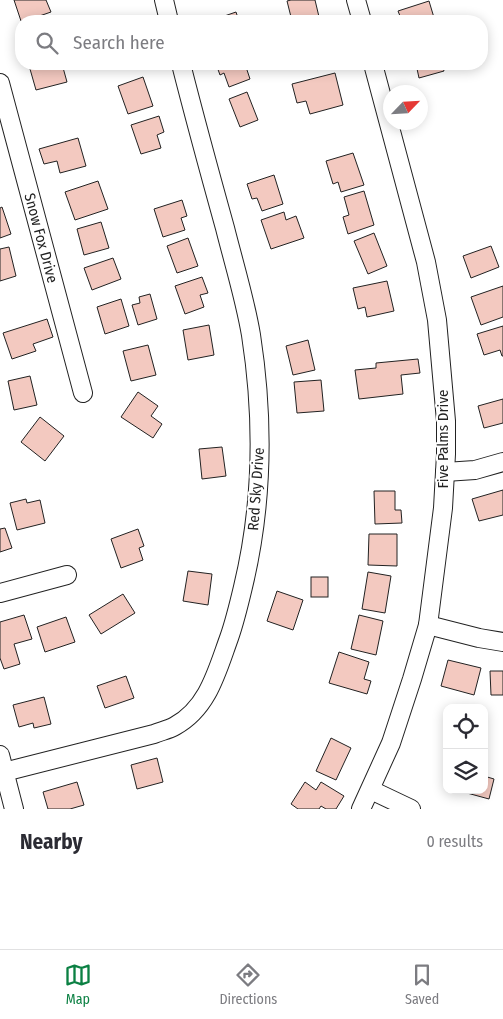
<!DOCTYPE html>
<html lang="en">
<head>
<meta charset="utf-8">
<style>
	:root { --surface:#fff; --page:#f2f2f3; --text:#2b2b33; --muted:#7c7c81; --line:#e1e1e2; --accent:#0b8043 }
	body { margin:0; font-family:"Fira Sans Condensed",sans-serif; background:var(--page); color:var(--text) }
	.controls { position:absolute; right:15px; bottom:15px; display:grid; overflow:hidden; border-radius:10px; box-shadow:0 2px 12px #0003 }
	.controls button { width:45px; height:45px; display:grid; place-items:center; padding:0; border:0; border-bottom:1px solid var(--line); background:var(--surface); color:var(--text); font:25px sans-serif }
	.compass { position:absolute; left:383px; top:85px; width:45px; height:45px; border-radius:50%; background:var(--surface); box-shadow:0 2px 12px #0003; rotate:65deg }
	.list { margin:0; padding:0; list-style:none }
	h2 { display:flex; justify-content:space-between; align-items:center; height:65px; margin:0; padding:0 20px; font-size:21px }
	h2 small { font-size:16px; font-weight:400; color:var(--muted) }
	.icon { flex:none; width:28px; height:28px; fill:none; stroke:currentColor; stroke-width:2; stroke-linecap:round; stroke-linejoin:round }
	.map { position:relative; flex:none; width:503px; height:809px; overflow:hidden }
	.search { position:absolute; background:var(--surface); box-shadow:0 2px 12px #0003; left:15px; right:15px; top:15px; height:55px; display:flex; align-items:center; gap:12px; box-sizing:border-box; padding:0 18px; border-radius:20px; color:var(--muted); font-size:19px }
	.sheet { height:140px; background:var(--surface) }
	nav { display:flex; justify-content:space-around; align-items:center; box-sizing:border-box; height:70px; border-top:1px solid var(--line); background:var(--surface); font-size:14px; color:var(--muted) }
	nav a { display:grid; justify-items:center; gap:2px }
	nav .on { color:var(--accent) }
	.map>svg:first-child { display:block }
</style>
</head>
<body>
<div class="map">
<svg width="503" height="809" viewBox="0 0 503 809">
	<rect width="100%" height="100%" fill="#fff"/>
	<g fill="#f3c9c0" stroke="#222">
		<polygon points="14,0 46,0 51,12 25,21 21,21"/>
		<polygon points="291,0 315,0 320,21 292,21 287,1"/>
		<polygon points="429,1 435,21 402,21 398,11"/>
		<polygon points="236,12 239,21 210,21"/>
		<polygon points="51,64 62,64 67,82 36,90 30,69"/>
		<polygon points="216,64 245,64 250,79 229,87 224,73 220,75"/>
		<polygon points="416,64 442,64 444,71 419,78"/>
		<polygon points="335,73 343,105 310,114 306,101 297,103 292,84"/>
		<polygon points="143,77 153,106 128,114 118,86"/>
		<polygon points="247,92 258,120 240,127 229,99"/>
		<polygon points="159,116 164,132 157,135 161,148 141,154 131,125"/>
		<polygon points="78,138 86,166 60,173 57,161 44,164 39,149"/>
		<polygon points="353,153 364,185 341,192 338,182 333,184 326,161"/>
		<polygon points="274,175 283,204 262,211 257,198 252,199 247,184"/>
		<polygon points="98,181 108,209 75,220 65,192"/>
		<polygon points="364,191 374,225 348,234 343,217 349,215 344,197"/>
		<polygon points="182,200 187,216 181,218 185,230 163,237 154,209"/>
		<polygon points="2,207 11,234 0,238 0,208"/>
		<polygon points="284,212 286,220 296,216 304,238 271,249 261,220"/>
		<polygon points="101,222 109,248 84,255 77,229"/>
		<polygon points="374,233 387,266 368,274 354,241"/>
		<polygon points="188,238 198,266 177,273 167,246"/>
		<polygon points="491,246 499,267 471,278 463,256"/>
		<polygon points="9,247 16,276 0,281 0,249"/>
		<polygon points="113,258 121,279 92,290 84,268"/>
		<polygon points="202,277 208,293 200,295 204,307 185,314 175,286"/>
		<polygon points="387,281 394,311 367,317 365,307 358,309 353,288"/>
		<polygon points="503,286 503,317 481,325 471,297"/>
		<polygon points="150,294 157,319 138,325 132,305 140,303 139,297"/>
		<polygon points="121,299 129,326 105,334 97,307"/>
		<polygon points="47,319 53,337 33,344 36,351 12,359 3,333"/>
		<polygon points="209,325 214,355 188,360 183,330"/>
		<polygon points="503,326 503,356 502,356 500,350 484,355 477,334"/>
		<polygon points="308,340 315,370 293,375 286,346"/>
		<polygon points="148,345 156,375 131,381 123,351"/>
		<polygon points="418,359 420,373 401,375 403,394 359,399 355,370 376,368 376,363"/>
		<polygon points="30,376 37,405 14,410 8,381"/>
		<polygon points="321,380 324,411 297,413 294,382"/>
		<polygon points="138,392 158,406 151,416 162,424 153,438 121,417"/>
		<polygon points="503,399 503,423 484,428 478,406"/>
		<polygon points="40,417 64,436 45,461 21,442"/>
		<polygon points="222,447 226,476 202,479 199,449"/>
		<polygon points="503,490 503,515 479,521 472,499"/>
		<polygon points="374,491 395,491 395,510 401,510 402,523 375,524"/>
		<polygon points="26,499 27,503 40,500 45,523 17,530 10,503"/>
		<polygon points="5,528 12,548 0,552 0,529"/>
		<polygon points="138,529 144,546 139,548 143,560 121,568 111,539"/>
		<polygon points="369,534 397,534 397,566 368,565"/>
		<polygon points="188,571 212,574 208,605 183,601"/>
		<polygon points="368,572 391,576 385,613 362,609"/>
		<rect x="311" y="577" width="17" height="20"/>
		<polygon points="277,591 303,600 293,630 267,621"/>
		<polygon points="123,594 135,613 101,634 89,615"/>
		<polygon points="24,615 32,639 14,644 20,664 4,669 0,658 0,622"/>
		<polygon points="359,615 383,621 376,655 351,649"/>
		<polygon points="66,617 75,642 45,652 37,627"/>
		<polygon points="339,652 369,662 364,679 371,681 367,694 329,683"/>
		<polygon points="448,660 481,668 474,695 441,686"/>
		<polygon points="490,671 503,671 503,695 491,695"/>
		<polygon points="126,676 134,698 105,708 97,686"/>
		<polygon points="44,697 51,724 34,728 33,723 19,727 13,705"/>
		<polygon points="331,738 351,748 336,780 316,771"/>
		<polygon points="157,758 163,782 137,789 131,765"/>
		<polygon points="484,776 494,779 489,799 456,790 484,790"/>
		<polygon points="77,782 84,805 70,809 48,809 43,792"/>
		<polygon points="305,782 316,790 321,782 344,796 336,809 326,809 321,806 319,809 298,809 291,804"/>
	</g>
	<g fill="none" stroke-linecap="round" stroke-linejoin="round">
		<defs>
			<g id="minor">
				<polyline points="164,0 169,21"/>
				<polyline points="356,0 362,21"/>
				<polyline points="0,83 83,393"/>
				<polyline points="445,472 475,470 503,462"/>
				<polyline points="0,593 67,575"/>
				<polyline points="428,625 479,638 503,642"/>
				<polyline points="0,755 14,809"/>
				<path d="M4 772 154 734C161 731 168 730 175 726 208 708 217 671 229 638 235 621 239 604 243 587 263 504 264 419 251 335 245 299 234 264 225 228 210 174 195 119 181 64"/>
				<polyline points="371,790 411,809"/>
				<polyline points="361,809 391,743 412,679 428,625 443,508 446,454 446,421 437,320 426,262 373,64"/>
			</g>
		</defs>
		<use href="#minor" stroke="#222" stroke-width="20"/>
		<use href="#minor" stroke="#fff" stroke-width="18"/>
	</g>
	<g text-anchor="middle" stroke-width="4" stroke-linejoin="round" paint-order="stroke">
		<g font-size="15" fill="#222" stroke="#fff">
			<text transform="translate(41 238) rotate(75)" y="5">Snow Fox Drive</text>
			<text transform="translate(443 439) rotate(-90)" y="5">Five Palms Drive</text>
			<text transform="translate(256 489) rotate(-86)" y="5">Red Sky Drive</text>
		</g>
	</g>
</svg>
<div class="controls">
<button><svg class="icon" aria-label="locate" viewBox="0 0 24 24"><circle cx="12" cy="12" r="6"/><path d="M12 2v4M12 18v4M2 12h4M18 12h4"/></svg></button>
<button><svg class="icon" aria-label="layers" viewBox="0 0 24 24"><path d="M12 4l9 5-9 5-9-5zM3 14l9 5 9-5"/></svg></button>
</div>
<svg class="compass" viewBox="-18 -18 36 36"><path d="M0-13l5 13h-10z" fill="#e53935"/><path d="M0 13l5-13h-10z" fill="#7c7c81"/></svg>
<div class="search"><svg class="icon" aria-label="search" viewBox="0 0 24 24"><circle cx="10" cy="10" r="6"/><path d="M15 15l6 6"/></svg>Search here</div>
</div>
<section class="sheet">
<h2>Nearby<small>0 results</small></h2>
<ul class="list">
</ul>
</section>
<nav>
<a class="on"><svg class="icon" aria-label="map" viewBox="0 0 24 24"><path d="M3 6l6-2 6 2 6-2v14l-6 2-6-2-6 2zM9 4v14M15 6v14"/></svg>Map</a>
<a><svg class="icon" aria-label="directions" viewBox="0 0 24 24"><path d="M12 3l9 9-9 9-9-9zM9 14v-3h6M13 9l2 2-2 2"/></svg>Directions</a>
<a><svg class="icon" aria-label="saved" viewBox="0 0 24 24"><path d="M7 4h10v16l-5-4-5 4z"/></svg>Saved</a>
</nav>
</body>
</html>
